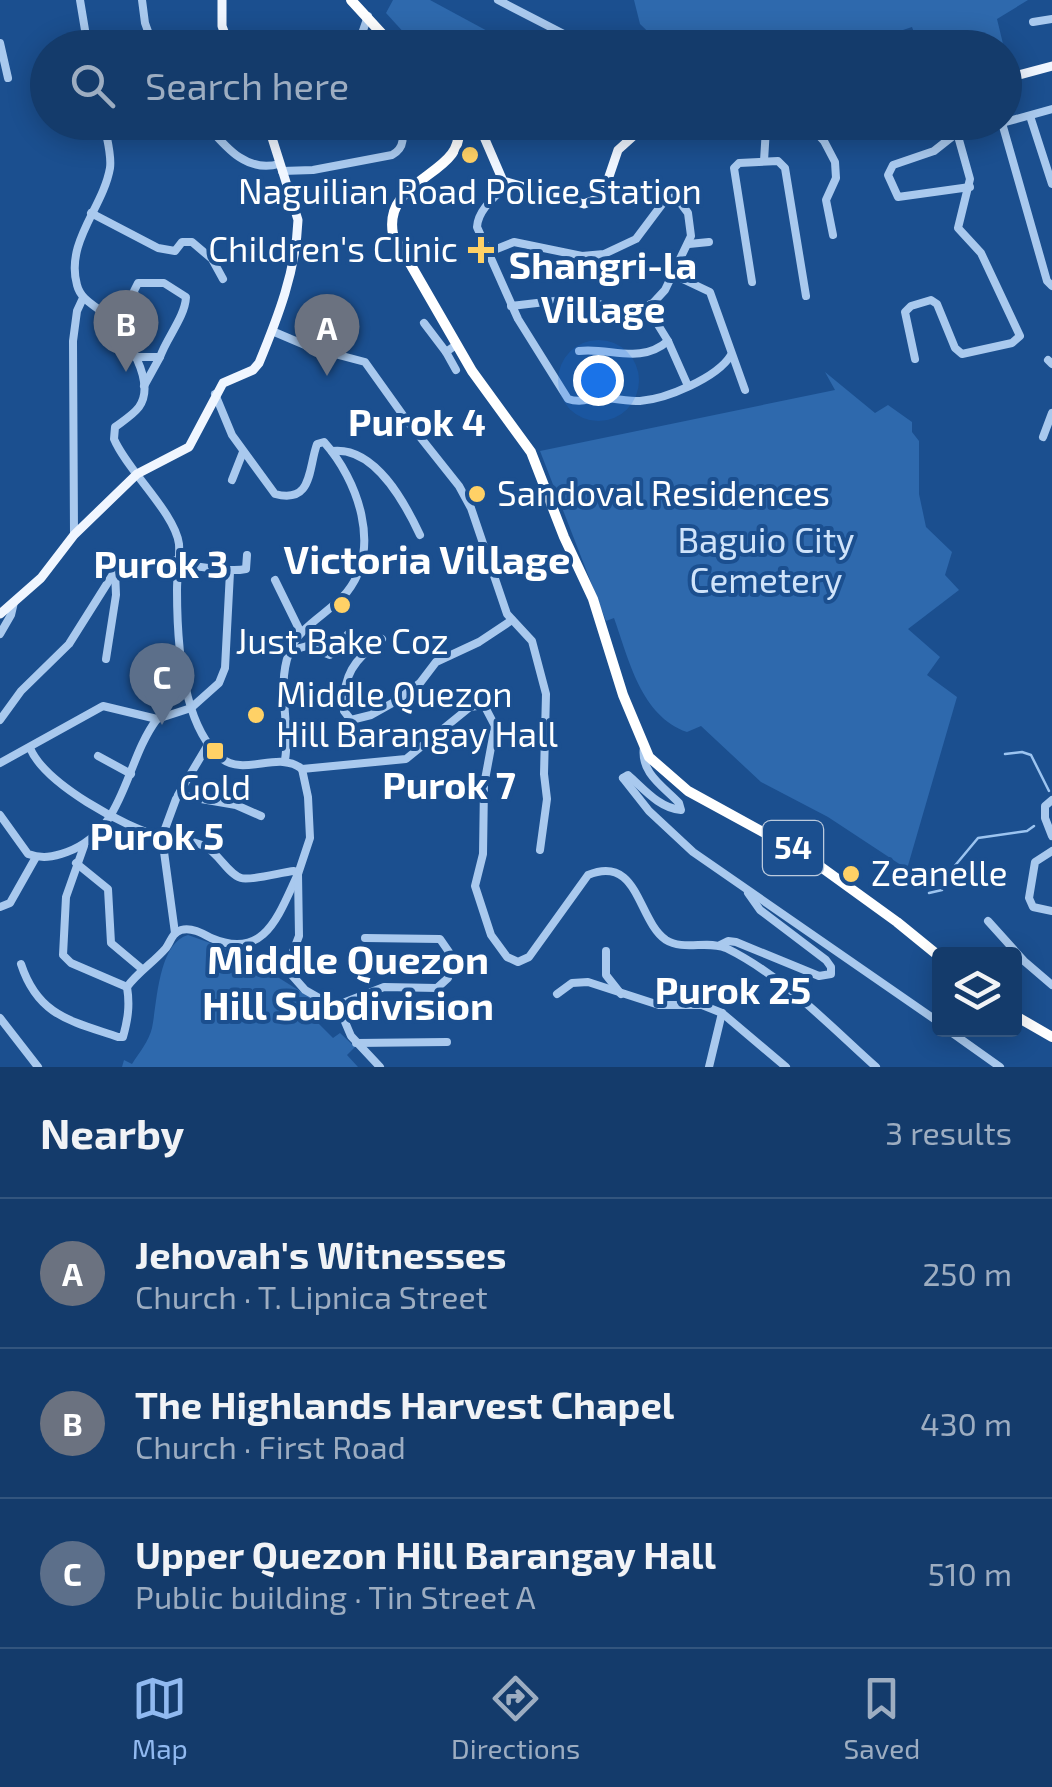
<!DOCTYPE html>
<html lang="en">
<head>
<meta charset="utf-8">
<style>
	:root { --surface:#143b6b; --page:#1d4271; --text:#f1f3f6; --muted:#9dadc1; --line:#33557e; --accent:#90b9f0 }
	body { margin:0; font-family:"Exo 2",sans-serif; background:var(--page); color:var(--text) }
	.controls { position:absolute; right:30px; bottom:30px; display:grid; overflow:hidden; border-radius:10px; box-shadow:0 5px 25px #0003 }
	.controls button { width:90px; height:90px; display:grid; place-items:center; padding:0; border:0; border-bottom:2px solid var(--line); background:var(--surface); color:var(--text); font:50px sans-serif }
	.you { position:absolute; left:598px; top:380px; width:35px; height:35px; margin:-25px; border:8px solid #fff; border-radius:50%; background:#1a73e8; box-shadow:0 0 0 15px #1a73e833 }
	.badge { display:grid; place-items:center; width:65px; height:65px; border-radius:50%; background:var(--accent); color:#fff; font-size:32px; font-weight:700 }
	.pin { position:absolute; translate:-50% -82px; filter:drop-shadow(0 2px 5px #0008) }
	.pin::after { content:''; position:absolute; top:52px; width:35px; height:30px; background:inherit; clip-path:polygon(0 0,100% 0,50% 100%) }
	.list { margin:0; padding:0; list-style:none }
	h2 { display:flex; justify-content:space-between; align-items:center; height:130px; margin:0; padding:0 40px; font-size:42px }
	h2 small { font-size:32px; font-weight:400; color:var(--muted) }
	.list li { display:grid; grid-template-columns:65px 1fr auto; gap:30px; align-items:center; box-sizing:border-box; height:150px; padding:0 40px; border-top:2px solid var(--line) }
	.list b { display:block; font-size:38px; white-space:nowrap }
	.list p { margin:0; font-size:32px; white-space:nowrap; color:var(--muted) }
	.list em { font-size:32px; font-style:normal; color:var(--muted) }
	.icon { flex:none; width:55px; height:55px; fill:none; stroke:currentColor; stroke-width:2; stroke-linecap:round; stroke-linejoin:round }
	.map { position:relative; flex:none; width:1052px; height:1067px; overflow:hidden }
	.search { position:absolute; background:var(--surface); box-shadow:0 5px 25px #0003; left:30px; right:30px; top:30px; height:110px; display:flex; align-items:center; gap:25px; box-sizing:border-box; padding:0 35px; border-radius:55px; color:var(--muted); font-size:38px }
	.sheet { height:580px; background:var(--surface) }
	nav { display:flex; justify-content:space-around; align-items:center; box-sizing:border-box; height:140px; border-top:2px solid var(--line); background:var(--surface); font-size:28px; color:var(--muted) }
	nav a { display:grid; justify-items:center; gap:5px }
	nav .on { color:var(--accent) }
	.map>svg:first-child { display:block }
</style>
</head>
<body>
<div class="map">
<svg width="1052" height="1067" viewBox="0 0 1052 1067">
	<rect width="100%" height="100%" fill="#1b4f8f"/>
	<g fill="#2e69ad">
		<polygon points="393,0 430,0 517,47 417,47 386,13"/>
		<polygon points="634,0 1028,0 997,19 1004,48 919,47 912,27 879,38 876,47 664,47 640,24"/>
		<path d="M825 372 875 413 888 405 912 422V432L919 441V494L926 527 952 552 945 575 959 590 908 629 940 657 927 675 957 697 907 869 828 817 761 782 701 726 687 732C641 716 629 660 614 618L606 621 540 451 835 390Z"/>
		<path d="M188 935 241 954 311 998 303 1008 333 1038 340 1033 355 1047 347 1055 358 1067H122L124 1060 132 1064C139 1053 149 1041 152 1028 157 1004 158 943 188 935Z"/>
	</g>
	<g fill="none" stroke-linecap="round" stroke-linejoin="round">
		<g stroke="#9cc4f0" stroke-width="2.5">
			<polyline points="1005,754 1022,752 1031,755 1049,791"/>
			<polyline points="929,893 942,890 948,874 978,838 1027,831 1034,826"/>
		</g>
		<g stroke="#a9c9ee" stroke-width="8">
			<polyline points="80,0 88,48"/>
			<polyline points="142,0 145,23 154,48"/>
			<polyline points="498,0 591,48"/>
			<polyline points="1033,22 1052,19"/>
			<polyline points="0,43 8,78"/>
			<polyline points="357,48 368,16"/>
			<polyline points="1052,109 1002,123 1047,281 1052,286"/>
			<polyline points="1030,116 1052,184"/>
			<path d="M104 122C106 137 112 154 110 168 103 208 65 242 77 285 81 301 97 306 108 317 126 335 157 382 139 407 133 415 123 421 115 427L114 439C127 470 175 513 179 544 180 559 177 575 177 590 177 639 181 724 221 758 244 777 279 750 302 769"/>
			<path d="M204 122C225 146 245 173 279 164"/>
			<polyline points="811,127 824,141 835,162 836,178 826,200 833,235"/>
			<polyline points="958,132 934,151 893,165 888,175 898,197 970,187"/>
			<polyline points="764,161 766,128"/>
			<path d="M282 171 313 170 392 155C405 148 405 135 398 122"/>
			<path d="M509 183C496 196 478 209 477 227L518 319 568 399C580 403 588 399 600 398 613 398 626 401 640 401 666 399 717 378 731 355"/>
			<polyline points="91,213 158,248 175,251 182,242 192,242 212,259 223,279"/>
			<polyline points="689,244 709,242"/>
			<polyline points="489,252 514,242 582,256 604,254 636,239 666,199 676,197 688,213 691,236 665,290 653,303 637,310 615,309 580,298 511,306"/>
			<polyline points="672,274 710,292 745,390"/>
			<polyline points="752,282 734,168 739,163 778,161 785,168 806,296"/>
			<polyline points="647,307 668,341 688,386"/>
			<path d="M150 309 136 301 134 291 138 283H164L186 297C185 317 167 337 160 357"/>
			<polyline points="424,323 446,352 456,345"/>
			<polyline points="272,331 312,348 365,362 405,418 459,486 471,508 507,614 532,641 546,694 544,774 547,799 540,850"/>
			<path d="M579 351C610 347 640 365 668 341"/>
			<polyline points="446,352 456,370"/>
			<polyline points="135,357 160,357 144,386"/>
			<polyline points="915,359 905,312 911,306 931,300 937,304 955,348 962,354 1012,343 1020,336 981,253 958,228 970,179 954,122"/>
			<polyline points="1048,360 1052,364"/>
			<path d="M215 394 232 435 275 494C313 504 308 469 317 444L324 442C358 480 382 548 347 592 330 613 298 626 289 653 276 688 291 724 285 760"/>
			<polyline points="1043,437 1052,413"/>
			<path d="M332 451C375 446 405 503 420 535"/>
			<polyline points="232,480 243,452"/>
			<polyline points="74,535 73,341 77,311 83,298"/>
			<path d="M178 565C201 565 225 573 246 569L247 555"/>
			<polyline points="275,580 301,633"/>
			<polyline points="0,634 11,615 14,602"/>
			<path d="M382 639C354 659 342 676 344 711L351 720 371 715 396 701 420 683 436 662 479 642 512 620"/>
			<polyline points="289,651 307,646 330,655 348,634"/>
			<polyline points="106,659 116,595 115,571"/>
			<polyline points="0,720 21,691 69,644 115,571 133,563 178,560"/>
			<polyline points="209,743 178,795 236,805 261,816"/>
			<path d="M30 748C45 784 124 827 161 837 177 841 191 839 206 847 219 854 228 874 241 878 251 881 282 872 294 871L298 874C278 916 265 961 211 938 202 933 191 927 181 930 172 933 171 941 166 948 154 962 138 972 127 987"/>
			<polyline points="98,756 131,774"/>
			<polyline points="0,763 103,706 157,719 191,708 219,683 225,668 230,572"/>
			<path d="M302 769 406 759 470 707 484 705 495 726 484 785 483 854 475 886 491 935 507 957 518 962 529 957 588 875C639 854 637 920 666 940 683 951 708 940 726 948 783 976 829 1025 876 1067"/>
			<polyline points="302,769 308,797 310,838 298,874 299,936 289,962 290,973 305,990 340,1010 351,1036 380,1067"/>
			<polyline points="623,778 649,811 693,852 940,1023"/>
			<path d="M623 778 628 775C644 789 659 808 681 810L679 803C663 786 640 773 644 747"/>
			<polyline points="1052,800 1045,806 1045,818 1052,836"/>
			<path d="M0 815 28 854C42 859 53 857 67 852 126 830 124 763 157 719"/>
			<polyline points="84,846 66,897 63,955 71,963 127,987"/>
			<polyline points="1052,851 1035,862 1029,898 1033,907 1052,911"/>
			<polyline points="76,863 108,889 111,943 142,969"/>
			<polyline points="0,907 10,903 36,857"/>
			<polyline points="988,921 1024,961 1052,985"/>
			<polyline points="175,933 162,837 176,799"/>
			<polyline points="720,945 728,941 736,942 819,976 831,974 831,967 826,960 760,910 748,893"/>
			<polyline points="606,951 606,975 621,994"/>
			<path d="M21 964C38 1016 71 1021 118 1037H123C128 1019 130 1005 127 987"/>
			<polyline points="557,994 572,983 588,982 659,1005 702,1005 722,1013 786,1067"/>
			<polyline points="335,1006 384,987 437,988 448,978 449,952 440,939 365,938"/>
			<polyline points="0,1018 38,1067"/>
			<polyline points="948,1030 1000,1067"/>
			<polyline points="356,1043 447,1042"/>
			<polyline points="709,1067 722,1013"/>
		</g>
		<g stroke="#f0f6ff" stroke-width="9">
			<polyline points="222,0 222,26 230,48"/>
			<polyline points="1004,79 1052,66"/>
			<polyline points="471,122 484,137 503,181 584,204 602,197 618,150 649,122"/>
			<polyline points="741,122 783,131 834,122"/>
			<path d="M0 614 41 578 74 535 137 474 189 447 223 383 253 370 259 363C278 317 296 271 298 220L267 122"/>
		</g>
		<g stroke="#fff" stroke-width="10">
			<polyline points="351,0 395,48"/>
			<path d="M457 122C472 176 382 175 393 234L472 371 531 452 564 537 593 599 623 695 649 757 688 791 803 854 897 922 940 957"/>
			<polyline points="1014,1015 1052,1037"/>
		</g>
	</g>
	<g fill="#ffd166" stroke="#1b4f8f" stroke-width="4">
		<circle cx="470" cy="155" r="10"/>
		<path d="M476 235h10v10h10v10h-10v10h-10v-10h-10v-10h10z"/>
		<circle cx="477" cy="494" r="10"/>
		<circle cx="342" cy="605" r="10"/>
		<circle cx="256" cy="715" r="10"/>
		<rect x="205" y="741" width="20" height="20" rx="5"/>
		<circle cx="851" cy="874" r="10"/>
	</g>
	<g text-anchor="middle" stroke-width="8" stroke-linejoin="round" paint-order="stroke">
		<rect fill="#1b4f8f" stroke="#bbcadd" stroke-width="2.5" x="763" y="821" width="60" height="54" rx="8"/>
		<g font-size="32" font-weight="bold" fill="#fff">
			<text x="793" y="859">54</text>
		</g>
		<g font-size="35" fill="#fff" stroke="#1b4f8f">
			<text x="470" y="204">Naguilian Road Police Station</text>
			<text x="458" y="262" text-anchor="end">Children's Clinic</text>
			<text x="497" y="506" text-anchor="start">Sandoval Residences</text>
			<text x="342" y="654">Just Bake Coz</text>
			<text x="276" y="707" text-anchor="start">Middle Quezon<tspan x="276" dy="40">Hill Barangay Hall</tspan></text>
			<text x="215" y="800">Gold</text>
			<text x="871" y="886" text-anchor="start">Zeanelle</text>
		</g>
		<g font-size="35" fill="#cfe3fa" stroke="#1b4f8f">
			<text x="766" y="553">Baguio City<tspan x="766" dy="40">Cemetery</tspan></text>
		</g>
		<g font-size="38" font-weight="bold" fill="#fff" stroke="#1b4f8f">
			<text x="603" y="279">Shangri-la<tspan x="603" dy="44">Village</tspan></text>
			<text x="417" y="436">Purok 4</text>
			<text x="161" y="578">Purok 3</text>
			<text x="449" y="799">Purok 7</text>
			<text x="157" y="850">Purok 5</text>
			<text x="733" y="1004">Purok 25</text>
		</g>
		<g font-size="40" font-weight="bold" fill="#fff" stroke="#1b4f8f">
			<text x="427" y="574">Victoria Village</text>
			<text x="348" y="974">Middle Quezon<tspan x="348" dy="46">Hill Subdivision</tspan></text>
		</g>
	</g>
</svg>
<div class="controls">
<button><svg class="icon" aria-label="layers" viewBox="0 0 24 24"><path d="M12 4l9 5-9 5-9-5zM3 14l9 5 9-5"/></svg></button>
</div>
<div class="you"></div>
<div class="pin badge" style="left:327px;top:376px;background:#6b7280">A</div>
<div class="pin badge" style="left:126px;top:372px;background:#6b7280">B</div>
<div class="pin badge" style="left:162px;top:725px;background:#5c6f8a">C</div>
<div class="search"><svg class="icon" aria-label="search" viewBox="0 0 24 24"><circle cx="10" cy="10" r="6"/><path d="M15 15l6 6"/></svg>Search here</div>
</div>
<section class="sheet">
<h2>Nearby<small>3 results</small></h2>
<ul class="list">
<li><span class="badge" style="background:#6b7280">A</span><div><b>Jehovah's Witnesses</b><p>Church · T. Lipnica Street</p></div><em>250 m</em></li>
<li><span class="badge" style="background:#6b7280">B</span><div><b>The Highlands Harvest Chapel</b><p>Church · First Road</p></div><em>430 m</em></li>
<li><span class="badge" style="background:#5c6f8a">C</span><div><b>Upper Quezon Hill Barangay Hall</b><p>Public building · Tin Street A</p></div><em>510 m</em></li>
</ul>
</section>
<nav>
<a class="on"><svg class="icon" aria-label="map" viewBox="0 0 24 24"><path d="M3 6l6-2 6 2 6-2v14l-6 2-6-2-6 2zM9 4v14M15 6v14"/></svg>Map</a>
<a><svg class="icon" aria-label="directions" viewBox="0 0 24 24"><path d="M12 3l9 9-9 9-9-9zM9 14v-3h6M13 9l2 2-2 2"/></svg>Directions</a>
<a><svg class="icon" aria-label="saved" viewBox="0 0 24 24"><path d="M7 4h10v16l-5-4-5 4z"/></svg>Saved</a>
</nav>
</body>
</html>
